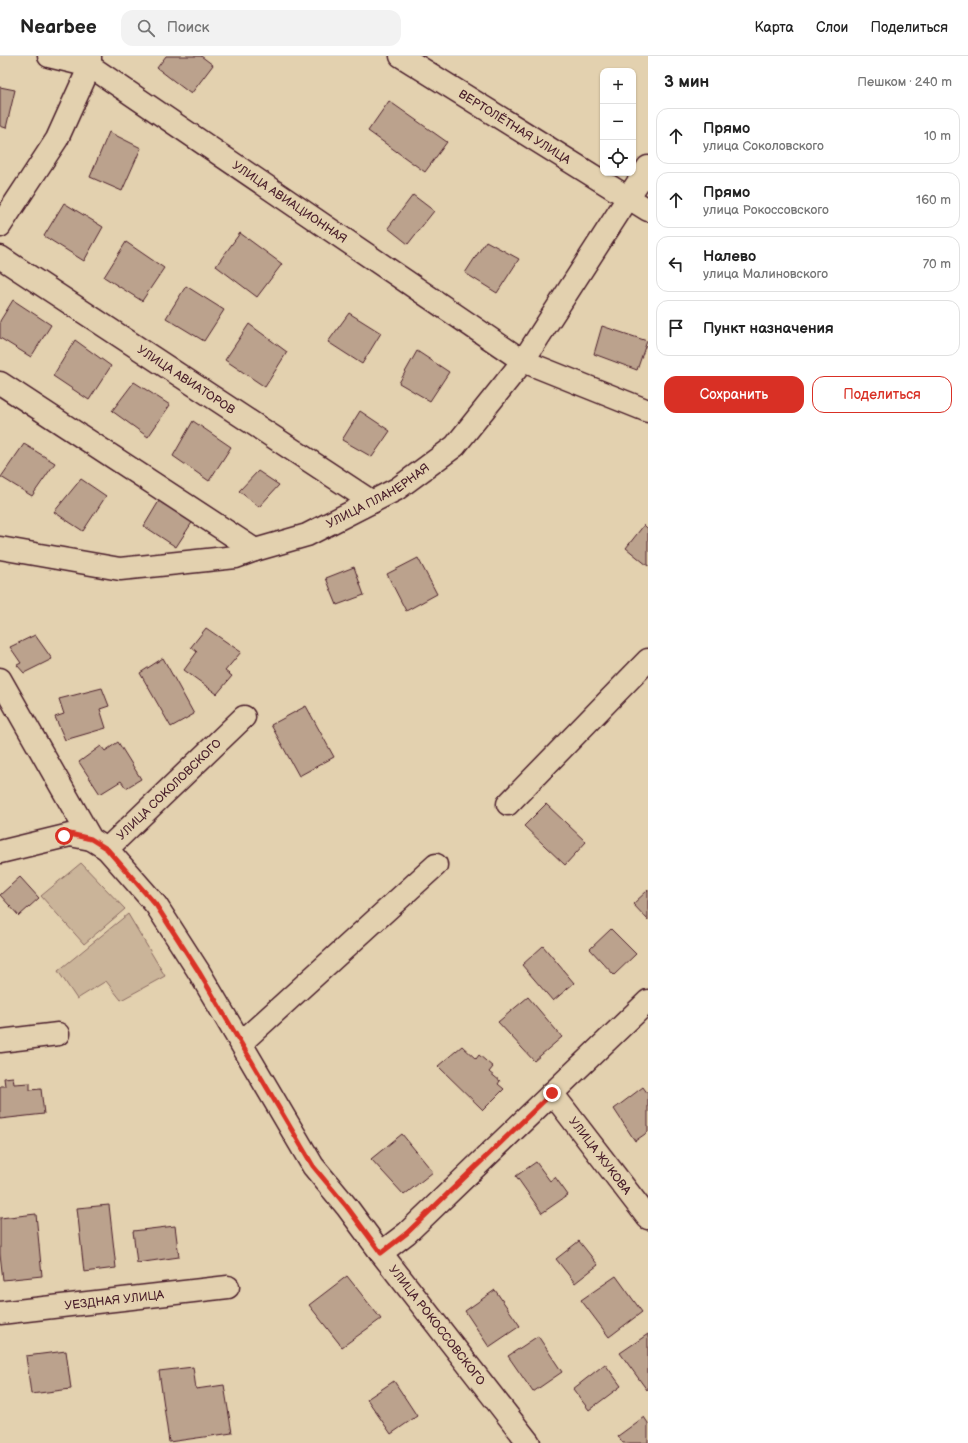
<!DOCTYPE html>
<html lang="ru">
<head>
<meta charset="utf-8">
<style>
	:root { --surface:#fff; --page:#f2f2f2; --text:#222; --muted:#767676; --line:#e0e0e0; --accent:#d93025 }
	body { margin:0; font-family:"Balsamiq Sans",sans-serif; background:var(--page); color:var(--text) }
	.controls { position:absolute; right:12px; top:12px; display:grid; overflow:hidden; border-radius:8px; box-shadow:0 1px 3px #0004 }
	.controls button { width:36px; height:36px; display:grid; place-items:center; padding:0; border:0; border-bottom:1px solid var(--line); background:var(--surface); color:var(--text); font:20px sans-serif }
	.stop { position:absolute; width:12px; height:12px; margin:-9px; border:3px solid #d93025; border-radius:50%; background:#fff }
	.stop.end { background:#d93025; border-color:#fff; box-shadow:0 1px 4px #0008 }
	.list { margin:0; padding:0; list-style:none }
	h2 { display:flex; justify-content:space-between; align-items:center; height:52px; margin:0; padding:0 16px; font-size:17px }
	h2 small { font-size:13px; font-weight:400; color:var(--muted) }
	.list li { display:grid; grid-template-columns:26px 1fr auto; gap:12px; align-items:center; box-sizing:border-box; height:56px; margin:0 8px 8px; padding:0 8px; border:1px solid var(--line); border-radius:12px }
	.list b { display:block; font-size:15px; white-space:nowrap }
	.list p { margin:0; font-size:13px; white-space:nowrap; color:var(--muted) }
	.list em { font-size:13px; font-style:normal; color:var(--muted) }
	.actions { display:flex; gap:8px; padding:12px 16px }
	.actions a { flex:1; padding:9px 0; border:1px solid var(--accent); border-radius:12px; text-align:center; font-size:14px; color:var(--accent) }
	.actions .main { background:var(--accent); color:#fff }
	.icon { flex:none; width:22px; height:22px; fill:none; stroke:currentColor; stroke-width:2; stroke-linecap:round; stroke-linejoin:round }
	.map { position:relative; flex:none; width:648px; height:1387px; overflow:hidden }
	header { display:flex; align-items:center; gap:24px; box-sizing:border-box; height:56px; padding:0 20px; background:var(--surface); border-bottom:1px solid var(--line) }
	header strong { font-size:19px }
	nav { display:flex; gap:22px; margin-inline-start:auto; font-size:14px }
	.search { width:280px; height:36px; background:var(--page); display:flex; align-items:center; gap:10px; box-sizing:border-box; padding:0 14px; border-radius:12px; color:var(--muted); font-size:15px }
	main { display:flex }
	aside { flex:1; background:var(--surface) }
	.map>svg:first-child { display:block }
</style>
</head>
<body>
<header>
<strong>Nearbee</strong>
<div class="search"><svg class="icon" aria-label="search" viewBox="0 0 24 24"><circle cx="10" cy="10" r="6"/><path d="M15 15l6 6"/></svg>Поиск</div>
<nav><a>Карта</a><a>Слои</a><a>Поделиться</a></nav>
</header>
<main>
<div class="map">
<svg width="648" height="1387" viewBox="0 0 648 1387">
	<rect width="100%" height="100%" fill="#e3d1af"/>
	<filter id="ink" filterUnits="userSpaceOnUse"><feTurbulence type="fractalNoise" baseFrequency=".025" numOctaves="2"/><feDisplacementMap in="SourceGraphic" scale="8" xChannelSelector="R" yChannelSelector="G"/><feConvolveMatrix kernelMatrix="1 2 1 2 8 2 1 2 1" color-interpolation-filters="sRGB"/></filter>
	<g filter="url(#ink)">
		<g fill="#cab499" stroke="#8a6a62">
			<polygon points="81,807 125,853 84,888 41,840"/>
			<polygon points="128,858 165,920 121,944 106,925 77,943 58,915"/>
		</g>
		<g fill="#bba28d" stroke="#4a1f2b">
			<polygon points="166,0 201,0 213,9 191,38 157,12"/>
			<polygon points="0,31 15,34 6,72 0,70"/>
			<polygon points="389,45 447,86 425,116 368,75"/>
			<polygon points="109,76 141,92 122,135 90,121"/>
			<polygon points="413,139 434,155 408,188 388,172"/>
			<polygon points="64,147 103,171 84,205 44,180"/>
			<polygon points="240,177 282,208 257,241 216,210"/>
			<polygon points="486,185 519,203 497,237 465,217"/>
			<polygon points="126,186 164,212 142,245 104,221"/>
			<polygon points="186,230 224,254 204,285 166,262"/>
			<polygon points="13,244 51,269 31,301 0,282 0,265"/>
			<polygon points="349,257 381,277 362,308 328,286"/>
			<polygon points="249,268 287,296 265,331 225,304"/>
			<polygon points="602,270 647,285 637,314 594,298"/>
			<polygon points="75,284 111,310 89,344 53,320"/>
			<polygon points="417,295 449,316 430,345 399,327"/>
			<polygon points="134,326 170,349 148,381 112,355"/>
			<polygon points="360,355 390,375 372,401 342,384"/>
			<polygon points="193,365 231,391 209,425 173,400"/>
			<polygon points="24,388 55,407 32,440 1,421"/>
			<polygon points="258,415 279,429 259,451 239,435"/>
			<polygon points="81,423 106,440 83,475 54,456"/>
			<polygon points="162,440 195,462 176,491 144,470"/>
			<polygon points="644,469 648,473 648,510 626,492"/>
			<polygon points="418,502 437,538 406,555 387,518"/>
			<polygon points="354,511 364,539 337,549 326,522"/>
			<polygon points="206,572 241,596 225,615 232,620 217,638 184,614 197,596 191,591"/>
			<polygon points="35,579 52,603 24,617 17,609 21,607 10,591"/>
			<polygon points="163,602 194,658 171,671 140,617"/>
			<polygon points="102,632 109,650 100,653 106,672 65,684 55,661 64,658 59,643"/>
			<polygon points="306,650 334,701 299,720 271,669"/>
			<polygon points="118,686 141,723 126,732 121,725 100,738 79,706 101,690 105,695"/>
			<polygon points="546,748 586,786 565,809 524,770"/>
			<polygon points="20,821 39,842 19,860 0,839"/>
			<polygon points="648,834 648,864 633,848"/>
			<polygon points="611,873 636,898 614,919 590,893"/>
			<polygon points="543,890 574,927 553,945 522,909"/>
			<polygon points="528,941 562,981 534,1005 498,966"/>
			<polygon points="462,990 476,1003 479,999 493,1011 489,1016 500,1025 498,1028 504,1033 483,1054 438,1010"/>
			<polygon points="13,1021 14,1028 30,1027 30,1034 41,1033 44,1058 0,1063 0,1030 5,1030 4,1022"/>
			<polygon points="643,1031 648,1038 648,1076 635,1085 614,1053"/>
			<polygon points="402,1078 433,1116 404,1139 371,1103"/>
			<polygon points="536,1106 550,1125 555,1121 568,1139 542,1157 516,1120"/>
			<polygon points="109,1149 116,1212 84,1216 77,1152"/>
			<polygon points="36,1158 42,1220 3,1224 0,1198 0,1162"/>
			<polygon points="175,1170 179,1201 137,1207 133,1175"/>
			<polygon points="579,1185 598,1209 575,1227 556,1203"/>
			<polygon points="347,1220 381,1263 342,1291 309,1249"/>
			<polygon points="616,1220 642,1256 609,1281 581,1244"/>
			<polygon points="495,1234 520,1270 489,1291 465,1255"/>
			<polygon points="648,1278 648,1333 647,1334 620,1297"/>
			<polygon points="538,1280 562,1316 533,1336 508,1300"/>
			<polygon points="66,1295 71,1333 31,1338 26,1300"/>
			<polygon points="605,1308 621,1330 589,1354 573,1333"/>
			<polygon points="193,1311 196,1333 224,1329 232,1377 169,1386 159,1315"/>
			<polygon points="394,1325 417,1360 391,1378 367,1343"/>
			<polygon points="644,1361 648,1367 648,1387 623,1387 618,1380"/>
		</g>
		<g fill="none" stroke-linecap="round" stroke-linejoin="round">
			<defs>
				<g id="minor">
					<path id="s1" d="M49 0 90 10 523 305 648 355"/>
					<path id="s2" d="M401 0 648 154"/>
					<polyline points="0,170 57,83 90,10 90,0"/>
					<path id="s3" d="M0 201 372 446"/>
					<polyline points="0,327 255,494"/>
					<path id="s4" d="M0 492 120 513 236 501 255 494 307 479 397 433 455 390 523 305 648 111"/>
					<path id="s5" d="M0 623 91 783 107 793 244 661"/>
					<polyline points="508,748 648,604"/>
					<path id="s6" d="M107 793 156 849 199 916 313 1110 347 1151 381 1197 529 1387"/>
					<polyline points="0,796 70,779 91,783"/>
					<polyline points="0,985 58,978"/>
					<polyline points="242,986 436,809"/>
					<path id="s7" d="M552 1037 648 1162"/>
					<polyline points="381,1197 407,1177 648,945"/>
					<path id="s8" d="M0 1257 228 1231"/>
				</g>
			</defs>
			<use href="#minor" stroke="#4a1f2b" stroke-width="25"/>
			<use href="#minor" stroke="#e3d1af" stroke-width="22"/>
		</g>
	</g>
	<g fill="none" stroke-linecap="round" stroke-linejoin="round" filter="url(#ink)">
		<polyline stroke="#d93025" stroke-width="5" points="64,780 70,778 91,783 107,793 156,849 199,916 313,1110 347,1151 381,1197 407,1177 552,1037"/>
	</g>
	<g text-anchor="middle" stroke-width="3" stroke-linejoin="round" paint-order="stroke">
		<g font-size="12" fill="#4a1f2b" stroke="#e3d1af">
			<text dy="4" stroke="none"><textPath href="#s2" startOffset="134">ВЕРТОЛЁТНАЯ УЛИЦА</textPath></text>
			<text dy="4" stroke="none"><textPath href="#s1" startOffset="284">УЛИЦА АВИАЦИОННАЯ</textPath></text>
			<text dy="4" stroke="none"><textPath href="#s3" startOffset="223">УЛИЦА АВИАТОРОВ</textPath></text>
			<text dy="4" stroke="none"><textPath href="#s4" startOffset="394">УЛИЦА ПЛАНЕРНАЯ</textPath></text>
			<text dy="4" stroke="none"><textPath href="#s5" startOffset="289">УЛИЦА СОКОЛОВСКОГО</textPath></text>
			<text dy="4" stroke="none"><textPath href="#s7" startOffset="79">УЛИЦА ЖУКОВА</textPath></text>
			<text dy="4" stroke="none"><textPath href="#s8" startOffset="115">УЕЗДНАЯ УЛИЦА</textPath></text>
			<text dy="4" stroke="none"><textPath href="#s6" startOffset="581">УЛИЦА РОКОССОВСКОГО</textPath></text>
		</g>
	</g>
</svg>
<div class="controls">
<button>+</button>
<button>−</button>
<button><svg class="icon" aria-label="locate" viewBox="0 0 24 24"><circle cx="12" cy="12" r="6"/><path d="M12 2v4M12 18v4M2 12h4M18 12h4"/></svg></button>
</div>
<div class="stop" style="left:64px;top:780px"></div>
<div class="stop end" style="left:552px;top:1037px"></div>
</div>
<aside>
<h2>3 мин<small>Пешком · 240 m</small></h2>
<ul class="list">
<li><svg class="icon" aria-label="ahead" viewBox="0 0 24 24"><path d="M12 20V5M6 11l6-6 6 6"/></svg><div><b>Прямо</b><p>улица Соколовского</p></div><em>10 m</em></li>
<li><svg class="icon" aria-label="ahead" viewBox="0 0 24 24"><path d="M12 20V5M6 11l6-6 6 6"/></svg><div><b>Прямо</b><p>улица Рокоссовского</p></div><em>160 m</em></li>
<li><svg class="icon" aria-label="left" viewBox="0 0 24 24"><path d="M17 20v-9H6M10 6l-5 5 5 5"/></svg><div><b>Налево</b><p>улица Малиновского</p></div><em>70 m</em></li>
<li><svg class="icon" aria-label="arrive" viewBox="0 0 24 24"><path d="M6 21V4h12l-3 4 3 4H6"/></svg><div><b>Пункт назначения</b></div></li>
</ul>
<div class="actions"><a class="main">Сохранить</a><a>Поделиться</a></div>
</aside>
</main>
</body>
</html>
